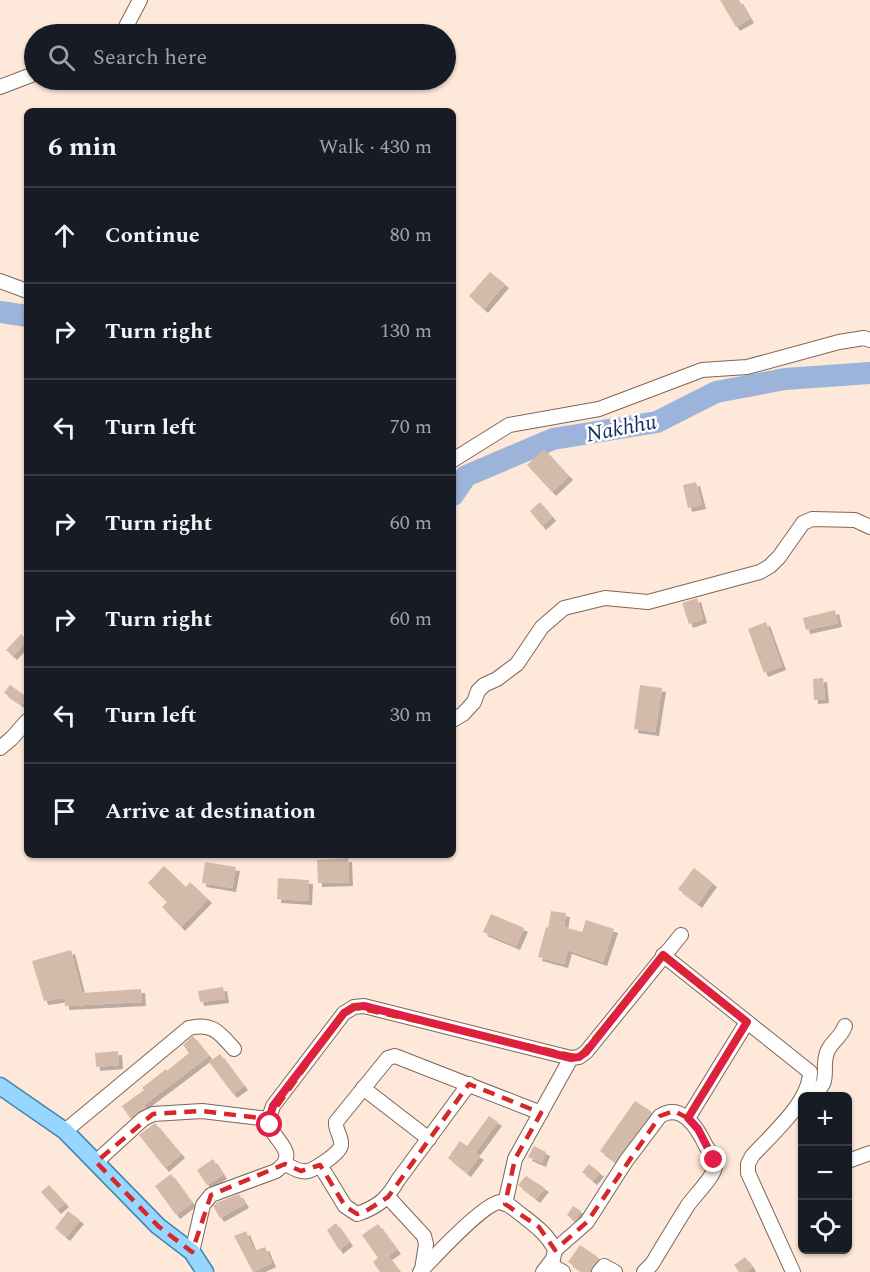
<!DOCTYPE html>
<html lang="en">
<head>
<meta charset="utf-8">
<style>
	:root { --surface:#171b24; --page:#20242c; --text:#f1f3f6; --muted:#9ea1a6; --line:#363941 }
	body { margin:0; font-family:Spectral,serif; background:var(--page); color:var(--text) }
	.controls { position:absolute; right:18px; bottom:18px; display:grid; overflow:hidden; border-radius:9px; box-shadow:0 2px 4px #0004 }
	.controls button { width:54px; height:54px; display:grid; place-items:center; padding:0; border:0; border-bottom:2px solid var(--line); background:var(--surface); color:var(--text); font:30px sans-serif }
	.stop { position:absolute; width:18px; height:18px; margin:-14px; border:4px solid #e11d48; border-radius:50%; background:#fff }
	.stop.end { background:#e11d48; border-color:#fff; box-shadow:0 2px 6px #0008 }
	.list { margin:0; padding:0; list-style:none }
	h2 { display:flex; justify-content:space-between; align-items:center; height:78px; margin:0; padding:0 24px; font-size:26px }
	h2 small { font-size:20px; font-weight:400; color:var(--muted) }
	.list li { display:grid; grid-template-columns:39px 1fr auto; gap:18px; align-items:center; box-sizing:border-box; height:96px; padding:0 24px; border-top:2px solid var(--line) }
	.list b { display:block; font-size:22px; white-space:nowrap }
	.list em { font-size:20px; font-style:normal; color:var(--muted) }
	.icon { flex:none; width:33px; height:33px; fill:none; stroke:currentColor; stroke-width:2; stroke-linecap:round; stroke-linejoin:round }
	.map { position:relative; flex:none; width:870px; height:1272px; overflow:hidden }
	.search { position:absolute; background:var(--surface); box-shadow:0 2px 4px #0004; left:24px; top:24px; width:432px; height:66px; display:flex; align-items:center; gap:15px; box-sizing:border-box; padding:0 21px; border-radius:33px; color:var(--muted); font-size:22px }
	.panel { position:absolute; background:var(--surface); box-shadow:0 2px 4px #0004; left:24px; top:108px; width:432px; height:750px; border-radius:9px }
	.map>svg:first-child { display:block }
</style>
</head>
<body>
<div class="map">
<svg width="870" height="1272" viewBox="0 0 870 1272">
	<defs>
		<filter id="shadow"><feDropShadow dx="4" dy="4" stdDeviation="0" flood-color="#0004"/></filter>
	</defs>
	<rect width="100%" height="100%" fill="#fde8d9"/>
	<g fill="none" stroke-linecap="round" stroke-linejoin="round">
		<g stroke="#9cb4da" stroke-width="22">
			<polyline points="0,312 27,316"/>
			<polyline points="453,495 466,476 553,439 657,422 716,392 785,379 870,373"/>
		</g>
	</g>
	<g fill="#d4bba9" filter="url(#shadow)">
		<polygon points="720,0 739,0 750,19 736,27"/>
		<polygon points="490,272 505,284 484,309 469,296"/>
		<polygon points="544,449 569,476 552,492 527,465"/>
		<polygon points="696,482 702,505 688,508 683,485"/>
		<polygon points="540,502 552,517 542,526 530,511"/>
		<polygon points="697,598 703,619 689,624 682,603"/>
		<polygon points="835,610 838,623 806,630 803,618"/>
		<polygon points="766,622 782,666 764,673 748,629"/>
		<polygon points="21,634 27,641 13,656 6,650"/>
		<polygon points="823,678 825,699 814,700 813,679"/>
		<polygon points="10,685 27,697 22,705 4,693"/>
		<polygon points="640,685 662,688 655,732 634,729"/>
		<polygon points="348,858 349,882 318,883 317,860"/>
		<polygon points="205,862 236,867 232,888 202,883"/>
		<polygon points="164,866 186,887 190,882 208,899 181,927 162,907 167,902 148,883"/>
		<polygon points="694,868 713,883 698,904 678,889"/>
		<polygon points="278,878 309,880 308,901 277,899"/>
		<polygon points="551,911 566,913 564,927 582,932 586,920 614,929 603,962 568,950 564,964 538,957 546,927 548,928"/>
		<polygon points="491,914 524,928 516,946 483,932"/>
		<polygon points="71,950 82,993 141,989 142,1002 65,1006 65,998 44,1001 32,961"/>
		<polygon points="223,987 225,999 200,1002 198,991"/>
		<polygon points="193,1036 209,1056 144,1105 145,1108 130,1118 122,1106 144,1090 142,1088 166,1069 167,1071 189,1053 183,1045"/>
		<polygon points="118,1051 119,1065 96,1067 95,1053"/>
		<polygon points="220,1054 244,1086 233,1094 209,1062"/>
		<polygon points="635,1101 652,1112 615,1162 600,1151"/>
		<polygon points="489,1116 498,1122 475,1153 480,1156 467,1173 448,1158 460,1141 467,1146"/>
		<polygon points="155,1123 181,1154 165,1168 139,1135"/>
		<polygon points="534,1146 546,1152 542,1163 528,1157"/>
		<polygon points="213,1159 223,1175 207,1185 197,1170"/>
		<polygon points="589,1164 600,1173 593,1181 582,1172"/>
		<polygon points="171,1174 192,1203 176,1215 155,1186"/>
		<polygon points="526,1176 545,1188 536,1199 518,1185"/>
		<polygon points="49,1185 65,1203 57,1210 41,1192"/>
		<polygon points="239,1194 245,1204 220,1218 213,1206 216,1203"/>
		<polygon points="573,1206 581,1211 575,1221 567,1215"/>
		<polygon points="68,1211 80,1220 66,1237 55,1228"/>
		<polygon points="336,1223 349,1242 339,1250 327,1230"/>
		<polygon points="378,1224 397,1250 388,1256 400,1272 380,1272 373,1262 378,1258 362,1235"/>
		<polygon points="246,1231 254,1251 265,1247 272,1263 253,1272 234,1236"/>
		<polygon points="580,1245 599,1258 589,1272 583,1272 568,1262"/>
		<polygon points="745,1257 752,1267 746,1272 739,1272 734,1265"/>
	</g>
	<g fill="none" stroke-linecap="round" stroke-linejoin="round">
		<defs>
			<g id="minor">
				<polyline points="122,34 140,0"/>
				<polyline points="0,87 34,74"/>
				<polyline points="0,281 27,291"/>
				<polyline points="453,460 509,425 599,409 702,370 747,367 839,342 864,338 870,340"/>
				<polyline points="453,720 463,714 474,702 478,691 484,685 497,679 517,664 542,627 564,608 605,598 648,602 760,572 770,566 779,557 803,523 812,519 855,520 870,527"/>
				<polyline points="0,748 12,738 27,721"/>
				<path d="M663 955 810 1072C810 1102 771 1135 752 1156L748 1164V1173L793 1272"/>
				<polyline points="363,1088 429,1139"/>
				<path d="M809 1096C835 1083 819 1069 828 1050 833 1040 840 1039 845 1026"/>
				<polyline points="688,1118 747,1022"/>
				<path d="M65 1131 189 1028C212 1022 220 1033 234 1049"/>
				<polyline points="848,1161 870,1153"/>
				<polyline points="96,1162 143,1119 153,1114 202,1111 269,1119"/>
				<path d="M285 1164C292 1167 300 1173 308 1171 315 1169 341 1153 341 1145 342 1137 335 1130 336 1122L388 1058 395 1056 541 1113"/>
				<path d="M320 1165 345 1206 357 1214C378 1207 387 1199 398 1180L469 1084"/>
				<polyline points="388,1197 424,1236 426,1244 422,1270"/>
				<polyline points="505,1204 515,1159 571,1058"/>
				<path d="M555 1250 587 1222 626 1161 660 1116C682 1102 698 1129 706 1146 710 1152 716 1160 715 1167 713 1178 695 1195 688 1205 676 1224 664 1244 652 1264L644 1272"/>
				<path d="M192 1252 203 1205 211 1195 276 1171C303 1151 269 1140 269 1120 269 1116 272 1110 273 1106L344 1013 354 1007 364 1006 571 1058 579 1057 586 1052 681 935"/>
				<polyline points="550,1264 563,1272"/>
				<path d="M420 1272C433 1258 484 1203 500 1202 508 1202 517 1212 523 1216 536 1226 548 1235 555 1250L553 1259 543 1272"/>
				<polyline points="599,1272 604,1266 615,1272"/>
			</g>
			<polyline id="major" points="0,1086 65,1131 158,1226 192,1252 205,1272"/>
		</defs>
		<use href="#minor" stroke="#7e6757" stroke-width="16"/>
		<use href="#major" stroke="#4285ae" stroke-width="19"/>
		<use href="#minor" stroke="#fff" stroke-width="14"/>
		<use href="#major" stroke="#97d7ff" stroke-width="16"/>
	</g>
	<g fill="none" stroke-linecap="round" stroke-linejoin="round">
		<polyline stroke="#e11d48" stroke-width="8" points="270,1125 269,1119 273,1106 344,1013 354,1007 364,1006 571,1058 579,1057 586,1052 663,955 747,1022 688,1118 698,1129 714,1160"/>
	</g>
	<path fill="none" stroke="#d62828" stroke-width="4.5" stroke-dasharray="12 8" stroke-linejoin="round" d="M663 955 747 1022 688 1118 674 1111 660 1116 587 1222 555 1250 539 1227 505 1204 515 1159 541 1113 469 1084 388 1197 366 1211 357 1214 345 1206 320 1165 301 1171 285 1164 211 1195 192 1252 158 1226 96 1162 153 1114 202 1111 268 1119 344 1013 354 1007 579 1057Z"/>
	<g text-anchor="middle" stroke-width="5" stroke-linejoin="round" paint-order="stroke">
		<g font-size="22" font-style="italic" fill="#143161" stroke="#fff">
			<text transform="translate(621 427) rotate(-11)" y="8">Nakhhu</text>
		</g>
	</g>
</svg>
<div class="controls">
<button>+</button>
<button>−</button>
<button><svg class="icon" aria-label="locate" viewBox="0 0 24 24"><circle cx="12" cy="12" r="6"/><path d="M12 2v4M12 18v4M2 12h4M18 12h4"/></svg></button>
</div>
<div class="stop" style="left:270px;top:1125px"></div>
<div class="stop end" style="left:714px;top:1160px"></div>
<div class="search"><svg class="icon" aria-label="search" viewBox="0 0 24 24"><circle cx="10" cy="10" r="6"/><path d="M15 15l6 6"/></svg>Search here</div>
<section class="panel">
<h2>6 min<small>Walk · 430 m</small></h2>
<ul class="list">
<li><svg class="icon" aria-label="ahead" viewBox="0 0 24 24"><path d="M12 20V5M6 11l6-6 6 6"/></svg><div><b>Continue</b></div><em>80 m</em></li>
<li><svg class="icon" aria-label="right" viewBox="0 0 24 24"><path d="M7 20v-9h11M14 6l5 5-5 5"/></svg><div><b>Turn right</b></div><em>130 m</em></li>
<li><svg class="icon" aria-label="left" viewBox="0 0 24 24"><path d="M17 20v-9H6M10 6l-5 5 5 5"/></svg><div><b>Turn left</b></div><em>70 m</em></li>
<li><svg class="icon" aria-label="right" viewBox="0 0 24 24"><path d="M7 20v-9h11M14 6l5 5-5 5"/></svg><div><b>Turn right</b></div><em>60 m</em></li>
<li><svg class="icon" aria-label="right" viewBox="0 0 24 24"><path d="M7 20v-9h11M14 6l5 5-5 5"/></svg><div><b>Turn right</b></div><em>60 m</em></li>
<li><svg class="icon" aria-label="left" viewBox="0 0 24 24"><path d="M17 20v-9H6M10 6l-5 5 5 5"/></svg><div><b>Turn left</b></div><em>30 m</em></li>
<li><svg class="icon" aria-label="arrive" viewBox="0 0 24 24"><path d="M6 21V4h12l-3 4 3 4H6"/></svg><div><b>Arrive at destination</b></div></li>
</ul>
</section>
</div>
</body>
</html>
